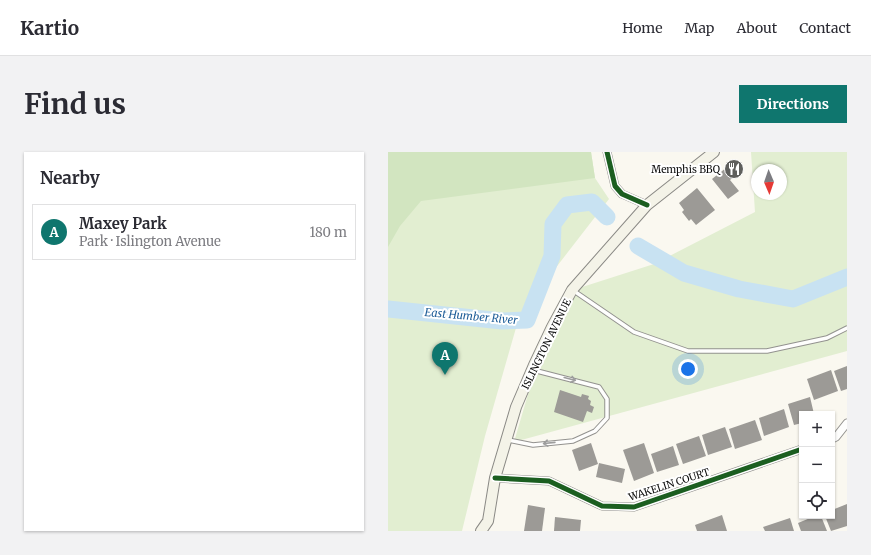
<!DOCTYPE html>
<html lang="en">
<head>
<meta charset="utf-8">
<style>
	:root { --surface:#fff; --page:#f2f2f3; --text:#2b2b33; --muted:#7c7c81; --line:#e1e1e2; --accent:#0f766e }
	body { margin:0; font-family:Merriweather,serif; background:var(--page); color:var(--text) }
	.controls { position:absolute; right:12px; bottom:12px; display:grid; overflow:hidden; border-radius:0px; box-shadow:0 1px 3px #0004 }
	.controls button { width:36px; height:36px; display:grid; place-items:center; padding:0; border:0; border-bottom:1px solid var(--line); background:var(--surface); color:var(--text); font:20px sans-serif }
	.compass { position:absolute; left:363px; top:12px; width:36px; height:36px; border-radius:50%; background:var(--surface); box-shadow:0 1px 3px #0004; rotate:178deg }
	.you { position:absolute; left:300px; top:217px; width:14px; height:14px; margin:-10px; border:3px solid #fff; border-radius:50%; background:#1a73e8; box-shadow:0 0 0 6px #1a73e833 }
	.badge { display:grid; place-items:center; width:26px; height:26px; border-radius:50%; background:var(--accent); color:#fff; font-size:13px; font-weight:700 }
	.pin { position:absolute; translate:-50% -33px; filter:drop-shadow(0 1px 2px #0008) }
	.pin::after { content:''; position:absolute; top:21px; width:14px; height:12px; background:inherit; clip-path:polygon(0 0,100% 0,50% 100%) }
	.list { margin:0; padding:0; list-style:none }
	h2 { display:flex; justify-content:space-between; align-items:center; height:52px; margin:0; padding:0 16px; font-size:17px }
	h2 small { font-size:13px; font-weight:400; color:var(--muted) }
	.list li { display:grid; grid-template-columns:26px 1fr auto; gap:12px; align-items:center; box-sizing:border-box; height:56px; margin:0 8px 8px; padding:0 8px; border:1px solid var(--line); border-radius:0px }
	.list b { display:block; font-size:15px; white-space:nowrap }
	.list p { margin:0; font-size:13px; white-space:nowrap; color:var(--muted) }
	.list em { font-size:13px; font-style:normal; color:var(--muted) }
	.icon { flex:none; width:22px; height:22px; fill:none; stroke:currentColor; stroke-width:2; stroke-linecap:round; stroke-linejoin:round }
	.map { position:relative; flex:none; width:459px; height:379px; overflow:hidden; border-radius:0px }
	header { display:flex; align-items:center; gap:24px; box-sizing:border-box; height:56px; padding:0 20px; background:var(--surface); border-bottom:1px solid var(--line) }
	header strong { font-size:19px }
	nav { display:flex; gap:22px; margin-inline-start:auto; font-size:14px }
	.intro { display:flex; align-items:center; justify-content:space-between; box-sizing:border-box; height:96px; padding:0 24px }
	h1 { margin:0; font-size:28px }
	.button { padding:10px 18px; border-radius:0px; background:var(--accent); color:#fff; font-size:14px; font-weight:700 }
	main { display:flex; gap:24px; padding:0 24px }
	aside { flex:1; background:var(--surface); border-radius:0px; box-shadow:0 1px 3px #0004 }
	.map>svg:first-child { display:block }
</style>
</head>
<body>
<header>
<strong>Kartio</strong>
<nav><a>Home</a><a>Map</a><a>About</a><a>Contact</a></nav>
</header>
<div class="intro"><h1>Find us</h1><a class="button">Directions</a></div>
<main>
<aside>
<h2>Nearby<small></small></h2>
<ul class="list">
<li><span class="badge">A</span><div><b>Maxey Park</b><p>Park · Islington Avenue</p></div><em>180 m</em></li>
</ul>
</aside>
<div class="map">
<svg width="459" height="379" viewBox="0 0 459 379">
	<rect width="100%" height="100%" fill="#faf8f0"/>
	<g fill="#e2eed1" fill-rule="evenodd">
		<polygon points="0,0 203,0 207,26 221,47 132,162 97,284 74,379 0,379"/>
		<path d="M363 0H459V199L126 290 143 232 188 137 266 112 367 60ZM369 18H393V42H369Z"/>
	</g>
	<polygon fill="#d2e5c0" points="0,0 203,0 207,26 33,49 12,74 0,95"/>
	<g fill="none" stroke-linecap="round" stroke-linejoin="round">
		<g stroke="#c8e2f2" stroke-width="17">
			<polyline points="250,94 296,121 351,137 405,147 459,125"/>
			<polyline points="0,157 114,169 139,168 164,104 165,72 179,53 204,50 219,65"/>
		</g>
	</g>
	<g fill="#9c9a96">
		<polygon points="348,8 355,17 342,28 351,39 340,47 324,27"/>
		<polygon points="309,36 327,58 308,73 303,67 301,69 294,60 296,58 291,51"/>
		<polygon points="459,214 459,237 453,239 446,219"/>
		<polygon points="443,218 450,239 426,248 419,227"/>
		<polygon points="172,238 193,245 194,242 201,244 200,247 203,249 202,253 206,255 204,261 199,259 195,270 166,260"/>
		<polygon points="422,245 426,262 414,262 414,271 406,273 400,252"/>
		<polygon points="396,257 401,275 376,284 371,266"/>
		<polygon points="367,268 374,288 347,297 341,277"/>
		<polygon points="337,275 344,295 320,303 314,283"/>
		<polygon points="311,284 318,304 295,312 288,292"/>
		<polygon points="203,291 210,312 191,319 184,298"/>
		<polygon points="256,291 266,321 246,329 235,298"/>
		<polygon points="285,294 291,313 269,320 263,302"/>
		<polygon points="211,311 237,317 234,331 208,325"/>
		<polygon points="459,352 459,374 443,379 437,364 444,364 444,358"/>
		<polygon points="140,353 157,356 154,379 136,379"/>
		<polygon points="334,363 339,379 309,379 307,373"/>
		<polygon points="427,364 433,364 439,379 413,379 410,371"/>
		<polygon points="167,365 193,368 192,379 166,379"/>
		<polygon points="402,366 406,379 377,379 375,375"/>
	</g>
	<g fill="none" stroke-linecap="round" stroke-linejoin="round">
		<defs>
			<g id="lane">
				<polyline points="186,139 246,180 300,199 379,199 439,186 459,176"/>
				<polyline points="120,288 145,293 185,289 207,279 219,266 219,247 211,235 145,218"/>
			</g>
			<g id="street">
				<polyline points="219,0 227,34 234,42 259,53"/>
				<polyline points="444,287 448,285 459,271"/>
				<polyline points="107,326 161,329 214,354 246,355 414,297"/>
			</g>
			<polyline id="secondary" points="93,379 100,369 107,326 128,255 146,213 164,175 184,138 259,53 326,0"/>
		</defs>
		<use href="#lane" stroke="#93928f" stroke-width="5.5"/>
		<use href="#street" stroke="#93928f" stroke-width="9"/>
		<use href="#secondary" stroke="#8a8985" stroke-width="12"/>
		<use href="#lane" stroke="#fefefd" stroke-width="3.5"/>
		<use href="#street" stroke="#fefefd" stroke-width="7"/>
		<use href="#secondary" stroke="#f4f3e8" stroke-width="10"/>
		<defs>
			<g id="cycleway">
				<polyline points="219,0 227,34 234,42 259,53"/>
				<polyline points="107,326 161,329 214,354 246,355 414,297"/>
			</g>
		</defs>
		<use href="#cycleway" stroke="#fff" stroke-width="8"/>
		<use href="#cycleway" stroke="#1b5e20" stroke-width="5"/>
	</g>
	<defs><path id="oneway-shaft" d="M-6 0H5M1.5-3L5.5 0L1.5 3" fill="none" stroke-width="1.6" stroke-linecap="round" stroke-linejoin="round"/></defs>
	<g stroke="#9d9d9d">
		<use href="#oneway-shaft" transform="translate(182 227) rotate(14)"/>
		<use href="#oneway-shaft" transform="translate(161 291) rotate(174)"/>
	</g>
	<defs>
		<symbol id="restaurant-disc" viewBox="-11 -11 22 22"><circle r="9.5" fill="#5f5f5c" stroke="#fff"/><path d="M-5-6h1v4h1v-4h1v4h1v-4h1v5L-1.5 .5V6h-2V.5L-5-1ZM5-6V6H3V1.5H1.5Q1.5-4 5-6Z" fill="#fff"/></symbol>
	</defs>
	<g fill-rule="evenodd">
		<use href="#restaurant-disc" x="335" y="6" width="22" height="22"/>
	</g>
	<g text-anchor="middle" stroke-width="4" stroke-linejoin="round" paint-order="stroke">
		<g font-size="10" fill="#0c0c0c" stroke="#fff" text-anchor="end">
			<text x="332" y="21">Memphis BBQ</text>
		</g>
		<g font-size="10" fill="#0c0c0c" stroke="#fff">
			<text transform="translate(158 192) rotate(-64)" y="4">ISLINGTON AVENUE</text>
			<text transform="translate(281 332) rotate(-18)" y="4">WAKELIN COURT</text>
		</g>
		<g font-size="11" font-style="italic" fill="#1c5c97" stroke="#fff">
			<text transform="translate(83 164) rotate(5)" y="4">East Humber River</text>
		</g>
	</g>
</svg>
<div class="controls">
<button>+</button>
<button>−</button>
<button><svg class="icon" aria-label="locate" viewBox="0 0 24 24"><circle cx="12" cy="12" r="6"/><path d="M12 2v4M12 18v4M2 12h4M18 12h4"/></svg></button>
</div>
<svg class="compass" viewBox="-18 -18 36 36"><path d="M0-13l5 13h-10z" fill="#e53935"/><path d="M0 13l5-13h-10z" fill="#7c7c81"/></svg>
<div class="you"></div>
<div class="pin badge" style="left:57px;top:223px">A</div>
</div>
</main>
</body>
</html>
